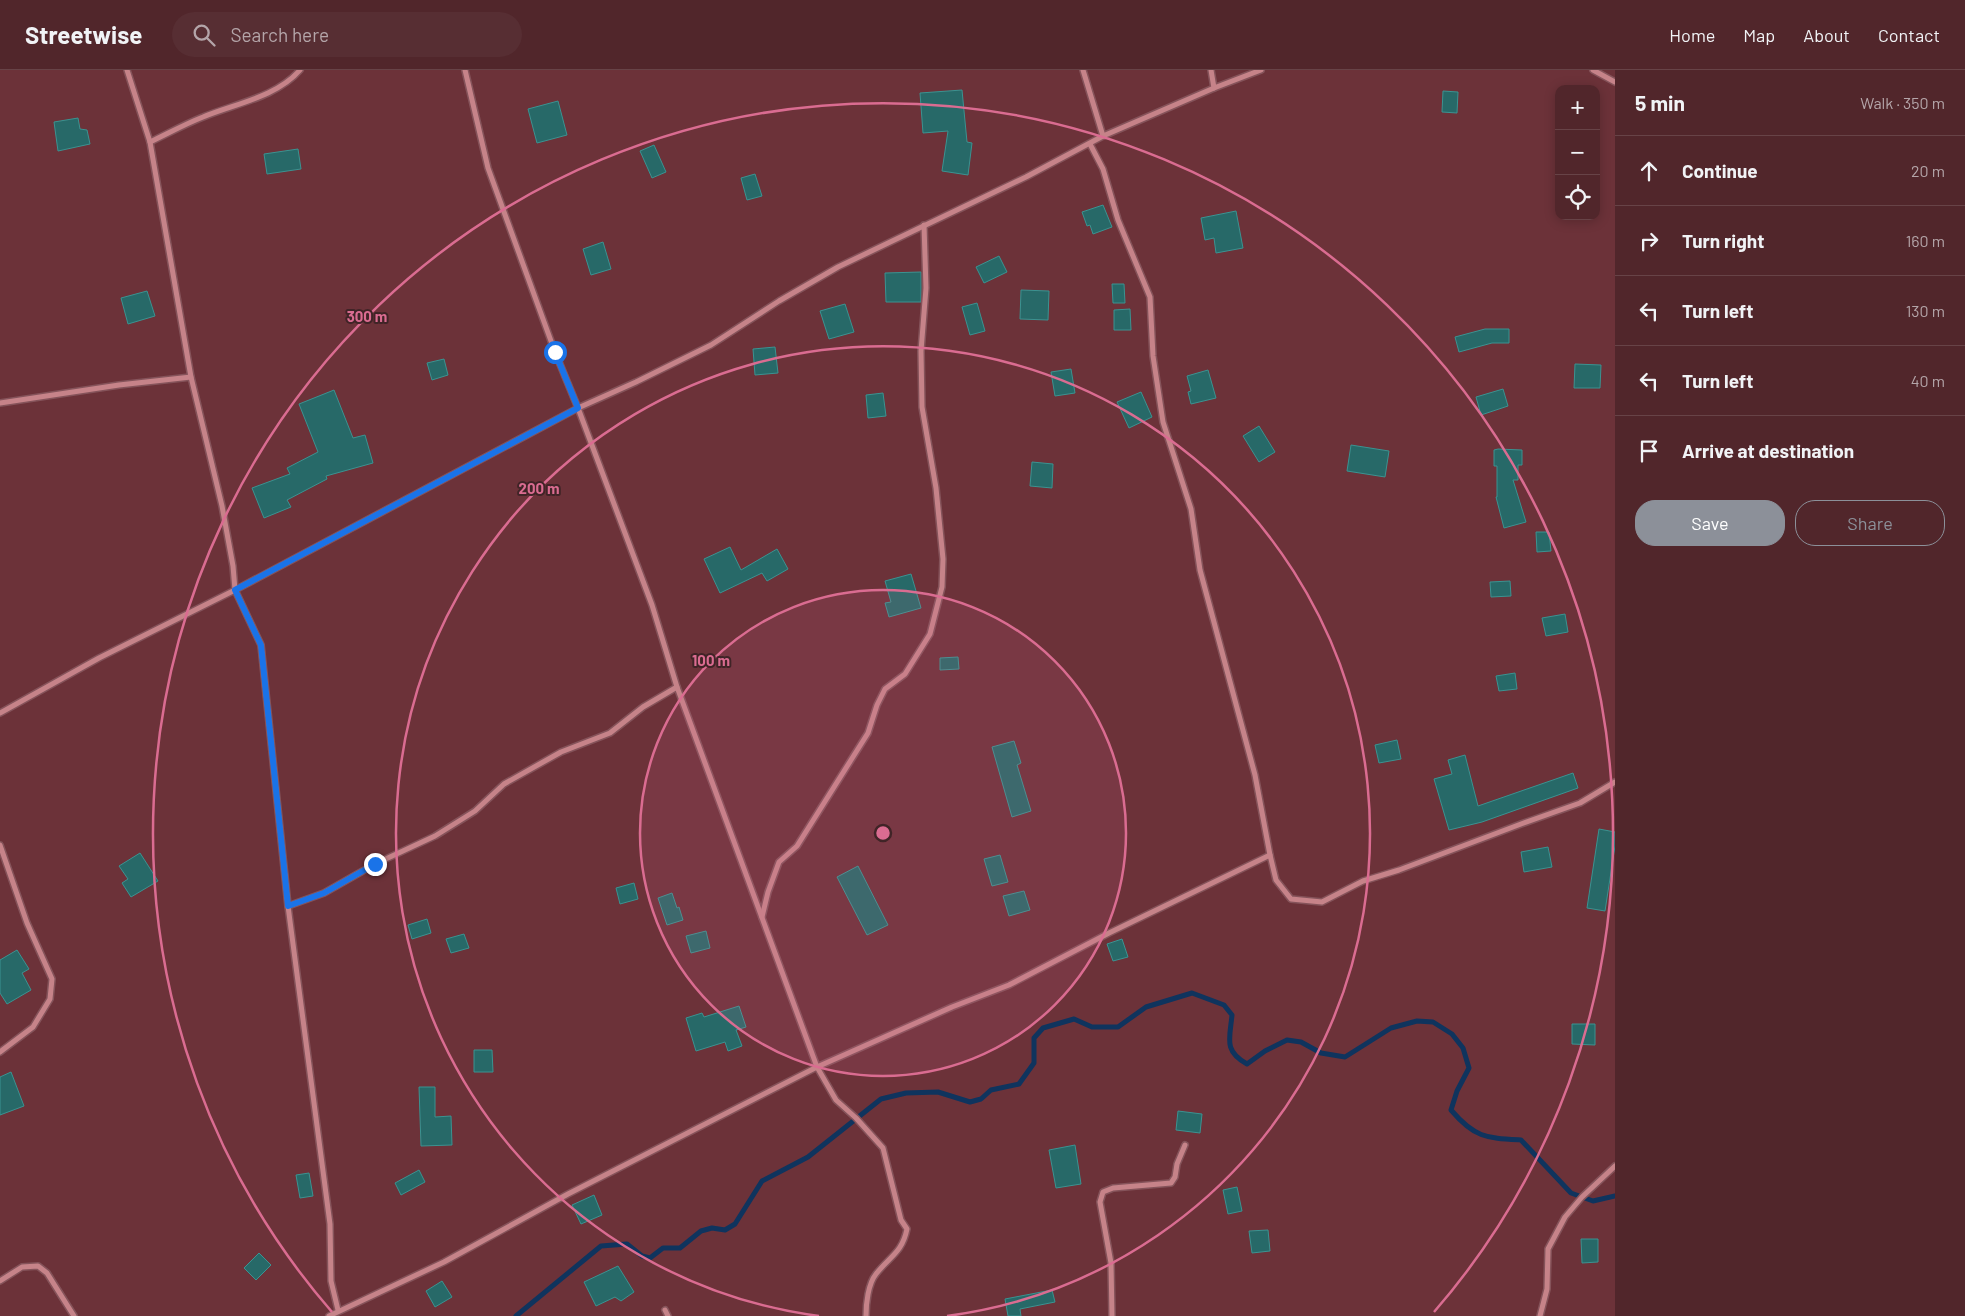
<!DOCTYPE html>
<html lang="en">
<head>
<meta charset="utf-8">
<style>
	:root { --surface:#51262b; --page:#572e33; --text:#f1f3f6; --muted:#b4a5a9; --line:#674347; --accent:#8c9099 }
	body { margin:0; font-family:Barlow,sans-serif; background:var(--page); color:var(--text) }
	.controls { position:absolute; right:15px; top:15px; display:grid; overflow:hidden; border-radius:10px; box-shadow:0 2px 12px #0003 }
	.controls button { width:45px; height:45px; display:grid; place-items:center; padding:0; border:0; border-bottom:1px solid var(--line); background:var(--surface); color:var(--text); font:25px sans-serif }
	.stop { position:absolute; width:15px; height:15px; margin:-11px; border:4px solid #1a73e8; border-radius:50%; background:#fff }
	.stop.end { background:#1a73e8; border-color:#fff; box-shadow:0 1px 5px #0008 }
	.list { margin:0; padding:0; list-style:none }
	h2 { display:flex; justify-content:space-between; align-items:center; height:65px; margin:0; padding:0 20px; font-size:21px }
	h2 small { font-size:16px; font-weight:400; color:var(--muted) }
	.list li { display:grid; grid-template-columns:32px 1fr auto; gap:15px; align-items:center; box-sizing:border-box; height:70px; padding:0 20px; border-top:1px solid var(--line) }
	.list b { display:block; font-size:19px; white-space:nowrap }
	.list em { font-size:16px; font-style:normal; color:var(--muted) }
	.actions { display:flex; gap:10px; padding:15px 20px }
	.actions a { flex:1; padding:11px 0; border:1px solid var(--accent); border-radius:20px; text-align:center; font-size:18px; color:var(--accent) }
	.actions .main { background:var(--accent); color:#fff }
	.icon { flex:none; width:28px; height:28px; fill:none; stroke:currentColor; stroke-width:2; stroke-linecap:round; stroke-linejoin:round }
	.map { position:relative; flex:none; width:1615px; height:1246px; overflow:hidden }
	header { display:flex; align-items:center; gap:30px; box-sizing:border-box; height:70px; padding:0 25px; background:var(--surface); border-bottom:1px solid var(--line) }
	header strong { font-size:24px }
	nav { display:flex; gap:28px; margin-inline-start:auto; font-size:18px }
	.search { width:350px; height:45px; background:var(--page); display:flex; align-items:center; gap:12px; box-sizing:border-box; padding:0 18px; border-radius:28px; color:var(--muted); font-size:19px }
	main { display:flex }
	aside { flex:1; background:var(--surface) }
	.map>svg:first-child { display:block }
</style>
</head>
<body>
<header>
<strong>Streetwise</strong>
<div class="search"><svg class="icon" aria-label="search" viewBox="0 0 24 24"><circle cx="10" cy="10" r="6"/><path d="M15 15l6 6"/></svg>Search here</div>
<nav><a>Home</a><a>Map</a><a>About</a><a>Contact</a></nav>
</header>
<main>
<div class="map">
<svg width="1615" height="1246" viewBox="0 0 1615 1246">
	<rect width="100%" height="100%" fill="#6c3239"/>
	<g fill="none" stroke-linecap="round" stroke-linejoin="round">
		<path stroke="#0f345e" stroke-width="5" d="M516 1246 601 1176 627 1174 642 1186 650 1188 663 1178H680L701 1161 712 1158 725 1160 735 1154 762 1111 808 1087 881 1029 906 1023 938 1022 970 1032 981 1029 991 1020 1019 1014 1034 993V968L1043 958 1074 949 1092 957H1118L1146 937 1192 923 1224 935 1232 945C1230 968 1223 981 1247 994L1265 981 1287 970 1301 972 1321 983 1345 987 1391 958 1417 951 1433 952 1452 964 1463 978 1469 998 1457 1021 1451 1040C1475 1068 1486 1068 1521 1070L1571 1123 1593 1131 1615 1126"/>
	</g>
	<g fill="#276968" stroke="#3b9391">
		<polygon points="962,20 967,72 972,73 968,105 942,101 948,61 923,63 920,23"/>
		<polygon points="1443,21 1458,22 1457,43 1442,42"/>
		<polygon points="558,31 567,65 537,73 528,39"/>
		<polygon points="78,48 80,59 87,60 90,74 58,81 54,52"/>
		<polygon points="654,75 666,102 652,108 640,81"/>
		<polygon points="298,79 301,99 267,104 264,84"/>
		<polygon points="755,104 762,126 747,130 741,108"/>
		<polygon points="1103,135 1112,157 1093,164 1090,155 1087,156 1082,142"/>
		<polygon points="1236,141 1243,178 1216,183 1214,168 1205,170 1201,148"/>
		<polygon points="603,172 611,199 591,205 583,179"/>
		<polygon points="999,186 1007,202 984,213 976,197"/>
		<polygon points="921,202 921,232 886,232 885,203"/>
		<polygon points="1112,214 1124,214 1125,233 1113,233"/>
		<polygon points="1021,220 1049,221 1048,250 1020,249"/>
		<polygon points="147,221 155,246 128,254 121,228"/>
		<polygon points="977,233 985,261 970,265 962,237"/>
		<polygon points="845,234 854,262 829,269 820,241"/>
		<polygon points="1130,239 1131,260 1114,260 1114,240"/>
		<polygon points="1485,259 1509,259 1509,273 1492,273 1459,282 1455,267"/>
		<polygon points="775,277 778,303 755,305 753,279"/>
		<polygon points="444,289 448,305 432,310 427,293"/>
		<polygon points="1575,294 1601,295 1600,318 1574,318"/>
		<polygon points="1071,299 1075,323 1055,326 1051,302"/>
		<polygon points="1208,300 1216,328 1191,334 1188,322 1191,321 1187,306"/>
		<polygon points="1503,319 1508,336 1481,345 1476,327"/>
		<polygon points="334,320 353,368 365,365 373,393 326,406 327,409 287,430 291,437 264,448 252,418 290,404 287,398 318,382 299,334"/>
		<polygon points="1141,322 1152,347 1129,358 1117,332"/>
		<polygon points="883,323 886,346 868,348 866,325"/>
		<polygon points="1259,356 1275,382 1259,392 1243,366"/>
		<polygon points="1351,375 1389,381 1385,407 1347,401"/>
		<polygon points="1498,379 1522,380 1522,395 1518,395 1518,410 1513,410 1526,452 1504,458 1496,427 1497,427 1497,396 1494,396 1494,380"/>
		<polygon points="1032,392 1053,394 1052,418 1030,416"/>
		<polygon points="1536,462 1549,462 1551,481 1537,482"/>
		<polygon points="730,477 741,500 777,479 788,499 767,511 762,503 720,523 704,489"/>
		<polygon points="911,504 921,538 889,547 885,533 891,532 885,511"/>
		<polygon points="1510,511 1511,526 1491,527 1490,512"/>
		<polygon points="1565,544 1568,562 1546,566 1542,548"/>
		<polygon points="958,587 959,599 940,600 940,588"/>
		<polygon points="1515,603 1517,619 1499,621 1496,606"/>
		<polygon points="1397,670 1401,689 1379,693 1375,675"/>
		<polygon points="1014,671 1021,693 1017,695 1031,741 1012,747 992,677"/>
		<polygon points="1465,685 1478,736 1573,703 1578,718 1482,752 1449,760 1434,709 1452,704 1448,690"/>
		<polygon points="1599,759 1615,762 1615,776 1605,841 1587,838"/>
		<polygon points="1548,777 1552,797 1524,802 1521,782"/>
		<polygon points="140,783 158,811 131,827 122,813 128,809 119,796"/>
		<polygon points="1000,785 1008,812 992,816 984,789"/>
		<polygon points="858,796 888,855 867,865 837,807"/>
		<polygon points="634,813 638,829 620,834 616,818"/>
		<polygon points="1024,821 1030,840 1009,846 1003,826"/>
		<polygon points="672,823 677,838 679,837 683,850 667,855 658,828"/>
		<polygon points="427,849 431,863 412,869 408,855"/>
		<polygon points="706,861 710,878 691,883 686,866"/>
		<polygon points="464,864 469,878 451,883 446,869"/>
		<polygon points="1122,869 1128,887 1113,891 1107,874"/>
		<polygon points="17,880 29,899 22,903 31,920 7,934 0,923 0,890"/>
		<polygon points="739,936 746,957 736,960 742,976 728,981 725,972 696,981 686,948 702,943 704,947"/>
		<polygon points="1572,954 1595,954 1595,975 1572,974"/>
		<polygon points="474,980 492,980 493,1002 474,1002"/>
		<polygon points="11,1002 24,1036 0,1045 0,1007"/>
		<polygon points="419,1017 435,1017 435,1047 451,1046 452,1075 421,1076"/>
		<polygon points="1178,1041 1202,1044 1200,1063 1176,1060"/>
		<polygon points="1075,1075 1081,1114 1056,1118 1049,1080"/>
		<polygon points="419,1100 425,1112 401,1125 395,1113"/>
		<polygon points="309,1103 313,1126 300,1128 296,1105"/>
		<polygon points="1237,1117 1242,1141 1228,1144 1223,1120"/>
		<polygon points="594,1125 602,1145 581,1154 572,1135"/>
		<polygon points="1268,1160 1270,1181 1252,1183 1249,1161"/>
		<polygon points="1581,1169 1598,1169 1598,1192 1582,1193"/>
		<polygon points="259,1183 271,1195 256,1210 244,1198"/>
		<polygon points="618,1196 634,1222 621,1231 615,1227 596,1236 584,1212"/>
		<polygon points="442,1211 452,1227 435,1237 426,1221"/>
		<polygon points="1052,1220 1055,1232 1020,1239 1021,1246 1008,1246 1005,1229"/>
	</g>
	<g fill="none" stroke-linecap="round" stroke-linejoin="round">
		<defs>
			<g id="street">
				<polyline points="127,0 150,72 191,307 222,436 233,496 235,520 261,575 288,836 330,1154 331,1211 338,1240"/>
				<path d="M465 0 488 98 555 282 578 338 652 535 677 617 817 997 836 1030 856 1048 883 1078 901 1150 907 1159C902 1183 890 1186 876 1204 868 1214 866 1234 866 1246"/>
				<polyline points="1083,0 1103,66"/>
				<polyline points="1211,0 1214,18"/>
				<polyline points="1593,0 1615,12"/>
				<path d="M150 72C167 64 185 54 203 47 234 34 277 27 300 0"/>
				<polyline points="1090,74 1103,99 1118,150 1150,227 1153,286 1163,352 1191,439 1200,500 1255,705 1270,785"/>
				<polyline points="0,333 119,315 191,307"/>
				<polyline points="0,643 99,588 235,520 578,338 636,312 711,275 779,231 838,197 1026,107 1103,66 1214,18 1261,0"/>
				<polyline points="0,775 27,853 52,909 50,929 33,957 0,982"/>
				<polyline points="288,836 324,823 375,794 435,766 475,741 504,714 561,682 610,663 643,637 677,617"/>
				<polyline points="762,847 768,822 779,792 797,776 851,690 868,663 877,635 885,619 905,604 930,564 942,517 943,489 936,418 922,337 921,281 926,218 924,155"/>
				<polyline points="0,1211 22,1197 38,1196 47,1203 74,1246"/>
				<polyline points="665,1240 668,1246"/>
				<polyline points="329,1246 444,1192 568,1124 817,997 952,937 1009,915 1109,863 1270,785 1276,810 1291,829 1322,832 1363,811 1399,800 1521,754 1580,733 1615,712"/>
				<polyline points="1112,1246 1111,1193 1100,1132 1103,1122 1113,1118 1171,1113 1175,1107 1177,1094 1185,1075"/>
				<polyline points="1540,1246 1547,1219 1548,1179 1565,1147 1582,1127 1615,1096"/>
			</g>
		</defs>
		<use href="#street" stroke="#85535a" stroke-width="8"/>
		<use href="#street" stroke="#c68389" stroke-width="5"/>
	</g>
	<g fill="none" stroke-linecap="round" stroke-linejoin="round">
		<polyline stroke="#1a73e8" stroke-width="6" points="375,794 324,823 288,836 261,575 235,520 578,338 555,282"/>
	</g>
	<circle cx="883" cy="763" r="243" fill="#da6c91" fill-opacity=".12"/>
	<g fill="none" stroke="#da6c91" stroke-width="2.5">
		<circle cx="883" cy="763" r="243"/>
		<path d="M819 1246A487 487 0 1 1 947 1246"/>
		<path d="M332 1242A730 730 0 1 1 1434 1242"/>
	</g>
	<circle cx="883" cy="763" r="8" fill="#da6c91" stroke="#402427" stroke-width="2.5"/>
	<g font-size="15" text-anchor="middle" font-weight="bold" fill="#da6c91" stroke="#402427" stroke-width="4" stroke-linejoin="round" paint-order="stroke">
		<text x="367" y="252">300 m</text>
		<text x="539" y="424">200 m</text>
		<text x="711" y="596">100 m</text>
	</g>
</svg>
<div class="controls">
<button>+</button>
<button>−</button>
<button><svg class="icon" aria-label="locate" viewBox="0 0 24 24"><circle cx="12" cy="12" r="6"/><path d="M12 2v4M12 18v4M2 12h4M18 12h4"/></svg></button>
</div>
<div class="stop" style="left:555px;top:282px"></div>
<div class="stop end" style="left:375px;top:794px"></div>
</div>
<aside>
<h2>5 min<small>Walk · 350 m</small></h2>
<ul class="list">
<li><svg class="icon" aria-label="ahead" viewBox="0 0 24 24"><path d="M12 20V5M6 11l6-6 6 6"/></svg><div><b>Continue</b></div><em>20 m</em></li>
<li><svg class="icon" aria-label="right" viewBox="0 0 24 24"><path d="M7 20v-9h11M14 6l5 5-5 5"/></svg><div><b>Turn right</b></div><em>160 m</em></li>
<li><svg class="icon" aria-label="left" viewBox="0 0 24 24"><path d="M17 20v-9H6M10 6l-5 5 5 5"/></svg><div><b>Turn left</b></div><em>130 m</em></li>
<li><svg class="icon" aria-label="left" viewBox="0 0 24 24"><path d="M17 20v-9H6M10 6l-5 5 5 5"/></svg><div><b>Turn left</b></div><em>40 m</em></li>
<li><svg class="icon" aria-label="arrive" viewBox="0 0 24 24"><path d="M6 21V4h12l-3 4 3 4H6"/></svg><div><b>Arrive at destination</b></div></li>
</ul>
<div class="actions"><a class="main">Save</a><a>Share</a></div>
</aside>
</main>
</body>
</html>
